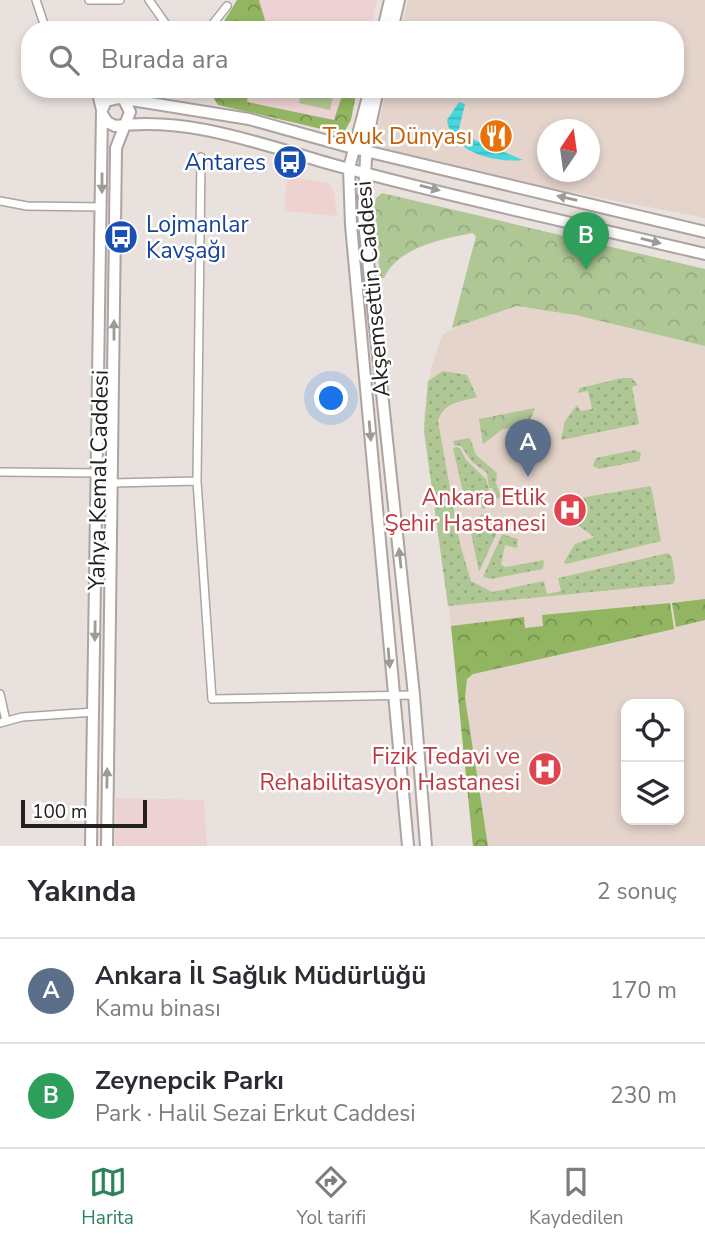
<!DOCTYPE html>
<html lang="tr">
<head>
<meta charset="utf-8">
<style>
  body { margin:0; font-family:"Nunito Sans",sans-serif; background:#f7f7f7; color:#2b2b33 }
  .controls { position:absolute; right:21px; bottom:21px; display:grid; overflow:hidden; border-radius:14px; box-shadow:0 4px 10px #0003 }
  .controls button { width:63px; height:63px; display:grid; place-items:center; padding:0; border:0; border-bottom:2px solid #e1e1e2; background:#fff; color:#2b2b33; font:35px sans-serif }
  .compass { position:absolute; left:537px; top:119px; width:63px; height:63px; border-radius:50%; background:#fff; box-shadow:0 4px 10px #0003; rotate:13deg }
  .scale { position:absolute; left:21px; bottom:18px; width:126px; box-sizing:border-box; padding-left:7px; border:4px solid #23201f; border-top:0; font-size:19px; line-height:24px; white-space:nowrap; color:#23201f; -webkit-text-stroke:5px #fff; paint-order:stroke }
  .you { position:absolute; left:332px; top:399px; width:24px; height:24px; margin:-18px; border:5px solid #fff; border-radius:50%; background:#1a73e8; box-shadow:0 0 0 10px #1a73e833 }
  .badge { display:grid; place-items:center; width:46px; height:46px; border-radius:50%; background:#2b8459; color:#fff; font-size:23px; font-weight:700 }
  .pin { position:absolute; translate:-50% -58px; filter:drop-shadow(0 2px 4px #0008) }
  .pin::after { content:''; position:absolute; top:37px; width:24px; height:21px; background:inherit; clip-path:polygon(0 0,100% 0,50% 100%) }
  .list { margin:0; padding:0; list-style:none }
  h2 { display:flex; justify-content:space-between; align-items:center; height:91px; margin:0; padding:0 28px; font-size:30px }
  h2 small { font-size:23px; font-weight:400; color:#7c7c81 }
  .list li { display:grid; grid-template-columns:46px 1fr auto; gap:21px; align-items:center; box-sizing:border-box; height:105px; padding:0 28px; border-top:2px solid #e1e1e2 }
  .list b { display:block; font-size:26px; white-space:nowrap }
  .list p { margin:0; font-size:23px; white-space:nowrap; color:#7c7c81 }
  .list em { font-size:23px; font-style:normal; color:#7c7c81 }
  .icon { flex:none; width:38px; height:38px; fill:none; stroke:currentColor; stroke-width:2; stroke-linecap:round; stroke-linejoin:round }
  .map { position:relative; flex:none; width:705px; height:846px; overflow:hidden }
  .search { position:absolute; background:#fff; box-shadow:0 4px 10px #0003; left:21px; right:21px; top:21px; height:77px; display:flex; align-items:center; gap:18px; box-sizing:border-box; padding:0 24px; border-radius:28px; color:#7c7c81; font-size:26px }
  .sheet { height:301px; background:#fff }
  nav { display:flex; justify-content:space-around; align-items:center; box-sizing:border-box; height:98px; border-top:2px solid #e1e1e2; background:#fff; font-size:19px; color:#7c7c81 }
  nav a { display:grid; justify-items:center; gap:4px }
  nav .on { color:#2b8459 }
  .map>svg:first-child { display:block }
  .built { fill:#e4d4cb; fill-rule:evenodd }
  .industrial { fill:#edd2cf }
  .education { fill:#ecd2d2 }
  .grass { fill:url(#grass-dots) }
  .forest { fill:url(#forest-crowns) }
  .park { fill:url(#park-crowns) }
  .garden { fill:#afc794 }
  .water { fill:url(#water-rules) }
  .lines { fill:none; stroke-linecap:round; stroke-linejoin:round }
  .street-casing { stroke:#aca4a0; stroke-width:10 }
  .secondary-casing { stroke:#aca4a0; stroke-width:14 }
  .street { stroke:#fff; stroke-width:7 }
  .secondary { stroke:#fff; stroke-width:10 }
  .oneway { fill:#9c9b9a }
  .labels { text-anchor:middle; stroke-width:5; stroke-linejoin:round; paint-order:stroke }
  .food-label { font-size:23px; fill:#c56008; stroke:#fff; text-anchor:end }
  .transit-label { font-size:23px; fill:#164399; stroke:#fff; text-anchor:end }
  .street-label { font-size:23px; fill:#23201f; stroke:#fff }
  .health-label { font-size:23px; fill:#be3a42; stroke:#fff; text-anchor:end }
</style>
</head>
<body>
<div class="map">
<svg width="705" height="846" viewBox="0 0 705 846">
  <defs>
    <pattern id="grass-dots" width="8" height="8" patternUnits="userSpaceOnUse" patternTransform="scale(1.75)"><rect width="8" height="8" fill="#afc794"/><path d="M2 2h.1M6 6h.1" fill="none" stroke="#96ab7f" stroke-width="1.8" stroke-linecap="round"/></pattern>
    <pattern id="forest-crowns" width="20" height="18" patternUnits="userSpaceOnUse" patternTransform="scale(1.75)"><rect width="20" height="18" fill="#91b560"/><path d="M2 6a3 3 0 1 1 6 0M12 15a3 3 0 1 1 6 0" fill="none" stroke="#76934f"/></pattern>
    <pattern id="park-crowns" width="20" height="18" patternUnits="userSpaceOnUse" patternTransform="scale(1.75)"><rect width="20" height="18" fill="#afc794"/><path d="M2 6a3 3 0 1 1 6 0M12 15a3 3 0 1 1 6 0" fill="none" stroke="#96ab7f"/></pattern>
    <pattern id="water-rules" width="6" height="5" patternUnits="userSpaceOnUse" patternTransform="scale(1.75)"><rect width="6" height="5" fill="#47d7dc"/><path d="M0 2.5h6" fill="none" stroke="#3eb8bc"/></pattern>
  </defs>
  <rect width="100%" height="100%" fill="#e9e1dd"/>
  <!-- built -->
  <path class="built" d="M 408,0 L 705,0 L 705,218 L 546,187 L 387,149 L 376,140 L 386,89 L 675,89 L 675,30 L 401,30 ZM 548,130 L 590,130 L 590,172 L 548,172 Z
    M 517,306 L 575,315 L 705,346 L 705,846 L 473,846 L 451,626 L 424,431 L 424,414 L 431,368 L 442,335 L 471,319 ZM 626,704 L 679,704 L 679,820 L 626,820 Z"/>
  <!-- industrial -->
  <path class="industrial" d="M 287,176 L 328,183 L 334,191 L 337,216 L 284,211 Z"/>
  <!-- education -->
  <path class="education" d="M 237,0 L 377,0 L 370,30 L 230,30 L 223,23 Z
    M 208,89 L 357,89 L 351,120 L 343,134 L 218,105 Z
    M 116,798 L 204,800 L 207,846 L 115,846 Z"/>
  <!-- grass -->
  <path class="grass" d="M 443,371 L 467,375 L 477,397 C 459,402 444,402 438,421 L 460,544 L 471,581 L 492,592 L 544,581 L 547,594 L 561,591 L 558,578 L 668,553 L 672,557 L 675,579 L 673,584 L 448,606 L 424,431 L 428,381 Z
    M 622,378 L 632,378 L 638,385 L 632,387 L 639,424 L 561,440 L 565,421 L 577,405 L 581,411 L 592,409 L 588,391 L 577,393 L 580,388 Z
    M 470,438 L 476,455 L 497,473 L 496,483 L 501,497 L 497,499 L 492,488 L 489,488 L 487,473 L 472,462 L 461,446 L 454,445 L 453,441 Z
    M 456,447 L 460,448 L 466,460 L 486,479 L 493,504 L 483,509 L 476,494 L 463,492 L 453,448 Z
    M 635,450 L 641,453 L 639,461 L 599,469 L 593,466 L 596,458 Z
    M 651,486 L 661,541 L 566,564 L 564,562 L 575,544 L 594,537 L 579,526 L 574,499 Z
    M 483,514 L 499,528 L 479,572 L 469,523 Z
    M 502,534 L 518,539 L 517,548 L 505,545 L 501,565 L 506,567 L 544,560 L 543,569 L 491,579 L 483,577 Z"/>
  <!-- forest -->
  <path class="forest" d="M 237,0 L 259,0 L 265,20 L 263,30 L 230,30 L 223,23 Z
    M 208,89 L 249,89 L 247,102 L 334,120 L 344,89 L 357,89 L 351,120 L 343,134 L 218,105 Z
    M 705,599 L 705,620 L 676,627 L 672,603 Z
    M 670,603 L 674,629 L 473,674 L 467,679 L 465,698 L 488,846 L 473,846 L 451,626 L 524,617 L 525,628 L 543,626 L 542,615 Z"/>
  <!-- park -->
  <path class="park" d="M 382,193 L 705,269 L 705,346 L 575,315 L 517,306 L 452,328 L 476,236 L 472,233 C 442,239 398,247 384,278 L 380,278 L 374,206 L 376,198 Z
    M 535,408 L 528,426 L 503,429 L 483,444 L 479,419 Z"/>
  <!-- garden -->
  <path class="garden" d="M 302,89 L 335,89 L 330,110 L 299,103 Z"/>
  <!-- water -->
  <path class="water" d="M 459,102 L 465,104 L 458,133 L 523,160 C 496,163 451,153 447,120 Z"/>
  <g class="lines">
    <!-- street casing -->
    <g class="street-casing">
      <path id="street" d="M 36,0 L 46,30
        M 89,0 L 120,0
        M 149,0 L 170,30
        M 208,30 L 227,6
        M 201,157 L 197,481 L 212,699 L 414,695
        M 0,201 L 27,206 L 102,207
        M 0,472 L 98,473 L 113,483 L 197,481
        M 0,694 L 6,721
        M 0,723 L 22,717 L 94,712"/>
    </g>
    <!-- secondary casing -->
    <g class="secondary-casing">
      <path id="secondary" d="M 383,30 L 390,0
        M 392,30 L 399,0
        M 97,89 L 102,110
        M 370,89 L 349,168 L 351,225 L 408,846
        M 378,89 L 367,140 L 363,213 L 414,695 L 426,846
        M 102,114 L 107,122 L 115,126 C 192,116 265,146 338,166 C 459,199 583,225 705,254
        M 91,846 L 102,110 L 106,101 L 119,98 L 249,119 L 353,148 L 705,232
        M 107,846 L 116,148 L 130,112 L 124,100"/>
    </g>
    <!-- street -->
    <use href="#street" class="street"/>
    <!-- secondary -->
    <use href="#secondary" class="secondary"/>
  </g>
  <!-- one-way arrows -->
  <defs><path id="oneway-solid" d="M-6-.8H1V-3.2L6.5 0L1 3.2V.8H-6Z" transform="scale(1.75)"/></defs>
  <g class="oneway">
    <use href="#oneway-solid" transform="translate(102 183) rotate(90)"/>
    <use href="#oneway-solid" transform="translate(430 188) rotate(14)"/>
    <use href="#oneway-solid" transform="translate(567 198) rotate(-167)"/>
    <use href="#oneway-solid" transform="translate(651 241) rotate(14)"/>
    <use href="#oneway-solid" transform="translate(114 330) rotate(-90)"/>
    <use href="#oneway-solid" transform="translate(370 431) rotate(85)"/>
    <use href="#oneway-solid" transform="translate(400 558) rotate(-96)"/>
    <use href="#oneway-solid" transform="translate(95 631) rotate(91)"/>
    <use href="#oneway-solid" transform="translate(389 658) rotate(85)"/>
    <use href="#oneway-solid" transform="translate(107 778) rotate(-89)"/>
  </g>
  <!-- icons -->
  <defs>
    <g id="restaurant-disc" transform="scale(1.75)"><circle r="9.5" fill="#e8710a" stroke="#fff"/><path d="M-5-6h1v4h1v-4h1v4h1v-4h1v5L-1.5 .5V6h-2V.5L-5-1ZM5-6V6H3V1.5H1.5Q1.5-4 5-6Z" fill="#fff"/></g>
    <g id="bus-disc" transform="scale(1.75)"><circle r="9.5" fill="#1a4fb4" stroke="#fff"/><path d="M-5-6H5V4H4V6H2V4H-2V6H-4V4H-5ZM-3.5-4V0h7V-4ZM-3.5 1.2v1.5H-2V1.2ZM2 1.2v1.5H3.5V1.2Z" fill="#fff"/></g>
    <g id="hospital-disc" transform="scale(1.75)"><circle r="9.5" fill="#e0444e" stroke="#fff"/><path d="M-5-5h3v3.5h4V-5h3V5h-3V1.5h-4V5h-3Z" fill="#fff"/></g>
  </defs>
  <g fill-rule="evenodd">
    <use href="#restaurant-disc" x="496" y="136"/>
    <use href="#bus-disc" x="290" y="162"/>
    <use href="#bus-disc" x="121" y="237"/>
    <use href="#hospital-disc" x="570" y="510"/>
    <use href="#hospital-disc" x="545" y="769"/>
  </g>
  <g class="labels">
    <!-- food labels -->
    <g class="food-label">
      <text x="472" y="144">Tavuk Dünyası</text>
    </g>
    <!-- transit labels -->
    <g class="transit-label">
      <text x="266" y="170">Antares</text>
      <text x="146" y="232" text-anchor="start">Lojmanlar<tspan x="146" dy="26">Kavşağı</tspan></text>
    </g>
    <!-- street labels -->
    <g class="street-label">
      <text transform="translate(372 289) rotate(-95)" y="8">Akşemsettin Caddesi</text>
      <text transform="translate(98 480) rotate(-89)" y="8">Yahya Kemal Caddesi</text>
    </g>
    <!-- health labels -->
    <g class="health-label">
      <text x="546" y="505">Ankara Etlik<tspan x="546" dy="26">Şehir Hastanesi</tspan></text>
      <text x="520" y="764">Fizik Tedavi ve<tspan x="520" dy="26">Rehabilitasyon Hastanesi</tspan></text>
    </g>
  </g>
</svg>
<div class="controls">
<button><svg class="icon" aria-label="locate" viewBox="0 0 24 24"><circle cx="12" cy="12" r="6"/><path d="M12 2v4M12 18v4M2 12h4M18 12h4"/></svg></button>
<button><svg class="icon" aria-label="layers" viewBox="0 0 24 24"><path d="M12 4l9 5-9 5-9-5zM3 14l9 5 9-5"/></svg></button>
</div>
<svg class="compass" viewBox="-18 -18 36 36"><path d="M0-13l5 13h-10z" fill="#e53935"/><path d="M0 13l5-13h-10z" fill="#7c7c81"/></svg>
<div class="scale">100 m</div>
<div class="you"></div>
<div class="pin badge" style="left:528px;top:477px;background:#5c6f8a">A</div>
<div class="pin badge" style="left:586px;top:270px;background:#2e9e5b">B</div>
<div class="search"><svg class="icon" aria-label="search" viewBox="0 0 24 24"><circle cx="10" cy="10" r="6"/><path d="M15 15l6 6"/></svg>Burada ara</div>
</div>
<section class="sheet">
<h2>Yakında<small>2 sonuç</small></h2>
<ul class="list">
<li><span class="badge" style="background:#5c6f8a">A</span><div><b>Ankara İl Sağlık Müdürlüğü</b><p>Kamu binası</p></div><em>170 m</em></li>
<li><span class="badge" style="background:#2e9e5b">B</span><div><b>Zeynepcik Parkı</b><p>Park · Halil Sezai Erkut Caddesi</p></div><em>230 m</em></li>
</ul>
</section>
<nav>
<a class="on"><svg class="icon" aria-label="map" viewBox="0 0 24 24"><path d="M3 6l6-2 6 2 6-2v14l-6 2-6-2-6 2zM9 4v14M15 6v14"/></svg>Harita</a>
<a><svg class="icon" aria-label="directions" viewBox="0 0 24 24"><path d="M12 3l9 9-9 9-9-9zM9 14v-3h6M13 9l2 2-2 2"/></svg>Yol tarifi</a>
<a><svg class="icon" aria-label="saved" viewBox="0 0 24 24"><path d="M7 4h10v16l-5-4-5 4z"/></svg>Kaydedilen</a>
</nav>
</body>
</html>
